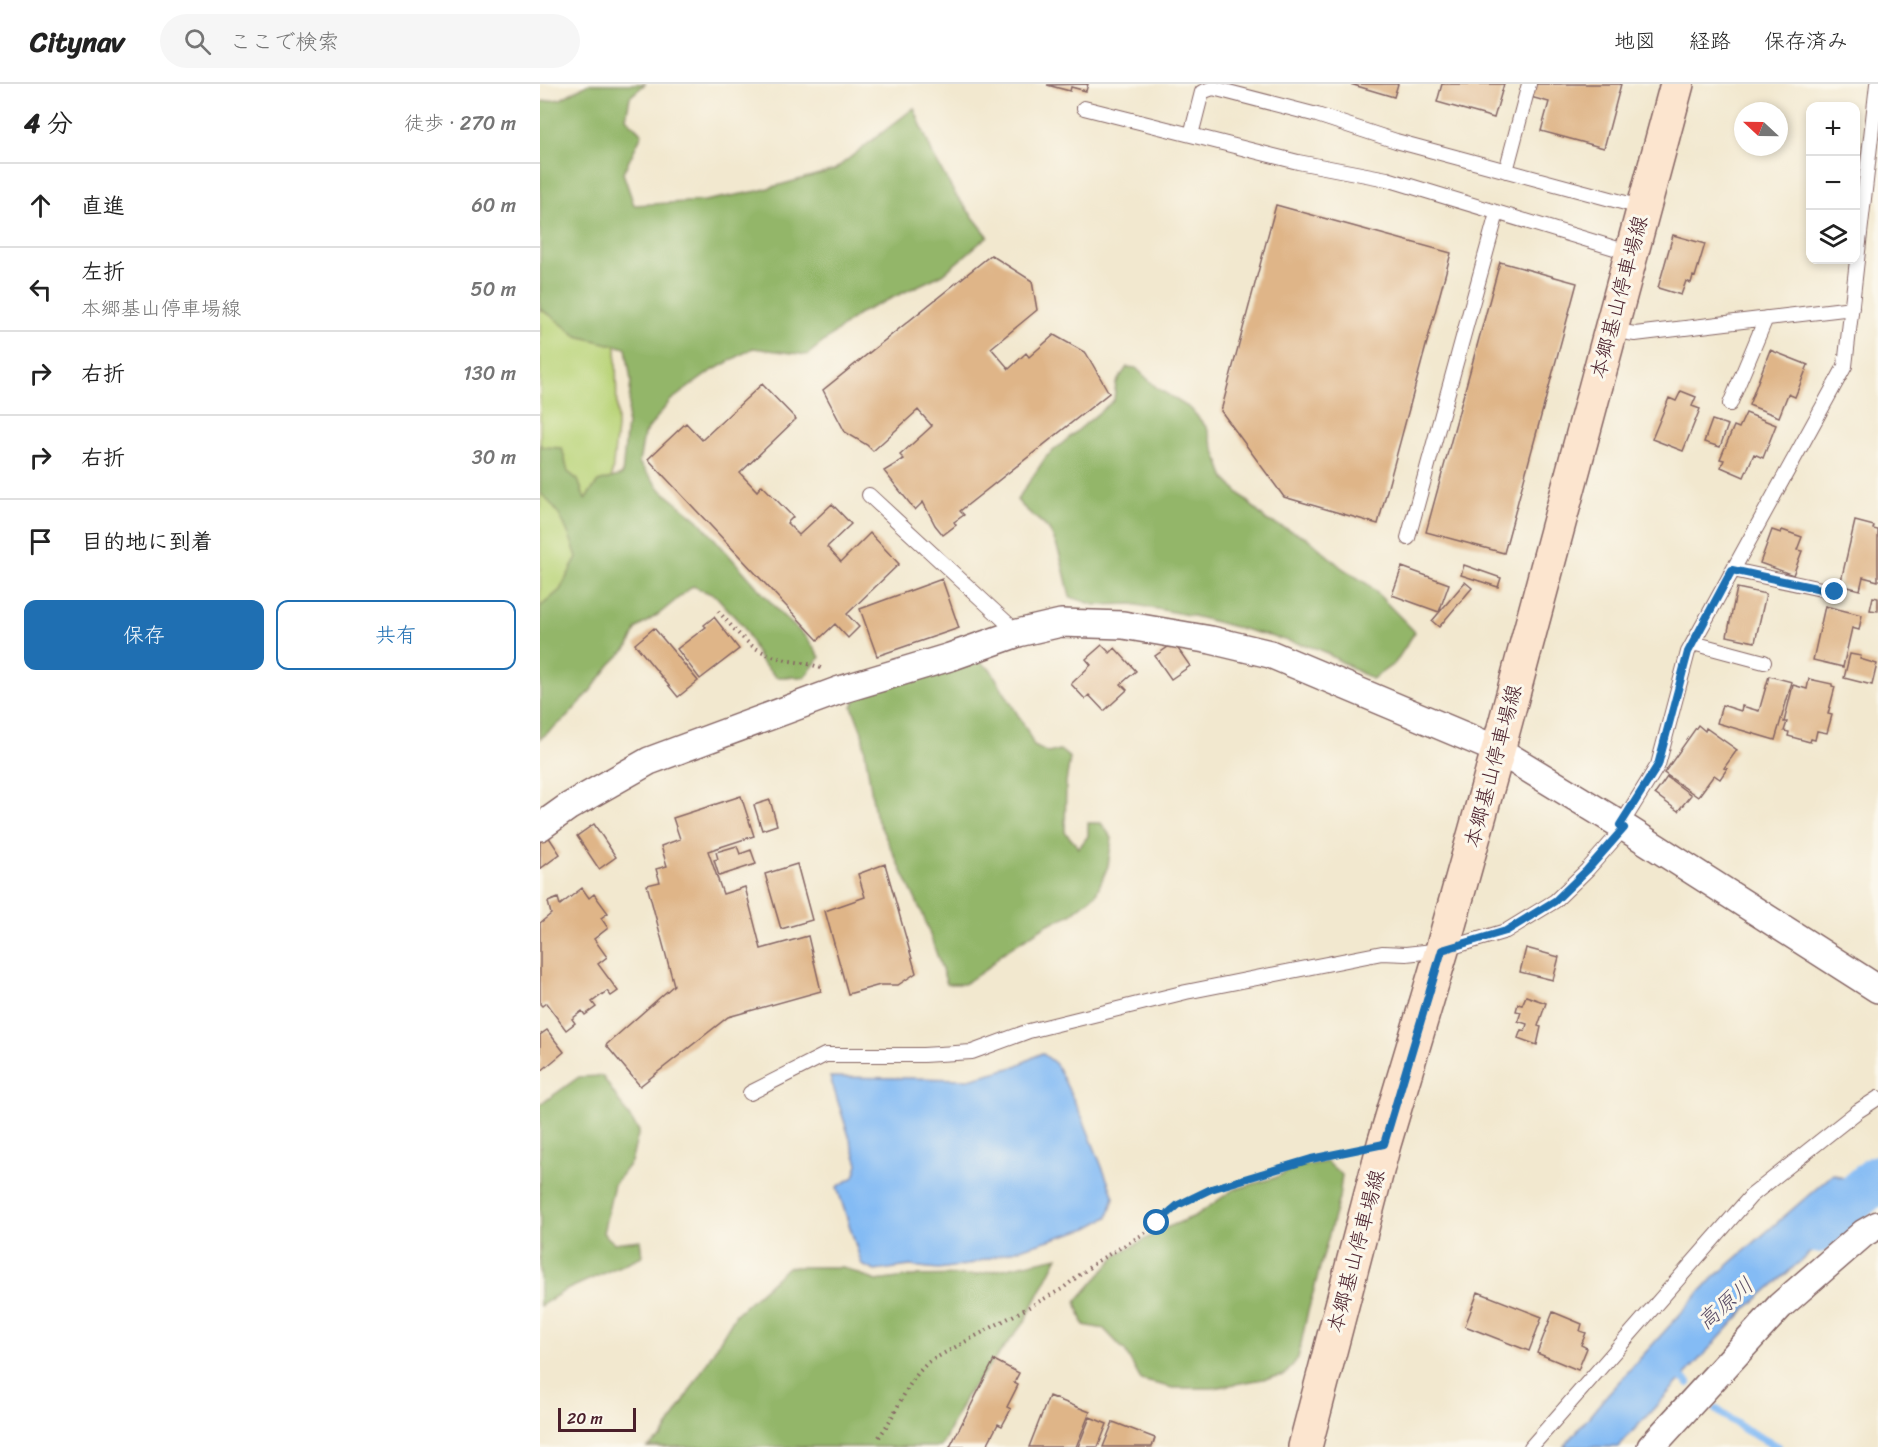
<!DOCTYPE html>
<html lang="ja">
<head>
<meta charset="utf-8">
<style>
  body { margin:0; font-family:Sriracha,"Klee One",sans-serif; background:#f6f6f6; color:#222 }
  .controls { position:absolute; right:18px; top:18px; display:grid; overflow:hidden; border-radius:12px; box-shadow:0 3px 9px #0003 }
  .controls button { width:54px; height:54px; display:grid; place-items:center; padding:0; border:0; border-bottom:2px solid #e0e0e0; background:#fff; color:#222; font:30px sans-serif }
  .compass { position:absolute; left:1194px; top:18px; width:54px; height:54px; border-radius:50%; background:#fff; box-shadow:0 3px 9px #0003; rotate:292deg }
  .scale { position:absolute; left:18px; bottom:15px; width:78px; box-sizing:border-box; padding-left:6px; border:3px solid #4a1f2b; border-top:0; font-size:16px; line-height:21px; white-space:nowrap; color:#4a1f2b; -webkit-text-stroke:4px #fbf7ec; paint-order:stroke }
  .stop { position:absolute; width:18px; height:18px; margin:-14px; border:4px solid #1f6fb2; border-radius:50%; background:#fff }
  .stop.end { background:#1f6fb2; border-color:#fff; box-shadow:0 2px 6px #0008 }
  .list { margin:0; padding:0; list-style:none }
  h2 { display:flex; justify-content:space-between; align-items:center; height:78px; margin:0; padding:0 24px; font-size:26px }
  h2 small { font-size:20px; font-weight:400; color:#767676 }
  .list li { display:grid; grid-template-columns:39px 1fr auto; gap:18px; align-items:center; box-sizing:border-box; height:84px; padding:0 24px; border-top:2px solid #e0e0e0 }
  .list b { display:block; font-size:22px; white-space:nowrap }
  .list p { margin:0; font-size:20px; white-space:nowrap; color:#767676 }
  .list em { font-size:20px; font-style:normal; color:#767676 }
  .actions { display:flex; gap:12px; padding:18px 24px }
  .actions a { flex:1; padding:14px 0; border:2px solid #1f6fb2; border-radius:12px; text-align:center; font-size:21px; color:#1f6fb2 }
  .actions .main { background:#1f6fb2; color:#fff }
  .icon { flex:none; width:33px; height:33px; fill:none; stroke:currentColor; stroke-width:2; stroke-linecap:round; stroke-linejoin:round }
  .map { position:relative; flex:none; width:1338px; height:1363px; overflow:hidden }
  header { display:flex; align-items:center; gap:36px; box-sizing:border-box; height:84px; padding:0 30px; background:#fff; border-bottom:2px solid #e0e0e0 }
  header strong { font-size:28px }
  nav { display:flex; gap:33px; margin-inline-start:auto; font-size:21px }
  .search { width:420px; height:54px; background:#f6f6f6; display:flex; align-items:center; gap:15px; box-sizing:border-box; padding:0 21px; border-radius:33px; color:#767676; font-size:22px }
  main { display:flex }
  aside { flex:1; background:#fff }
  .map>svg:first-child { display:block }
  .green { fill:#bad479; stroke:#827a52; stroke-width:1.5 }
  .forest { fill:#93b669; stroke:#6e6a4a; stroke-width:1.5 }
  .water { fill:#84bbf4; stroke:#676d90; stroke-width:1.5 }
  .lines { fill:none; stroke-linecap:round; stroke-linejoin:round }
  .stream { stroke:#84bbf4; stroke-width:8 }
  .river { stroke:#84bbf4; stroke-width:46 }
  .building { fill:#dfb588 }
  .service-casing { stroke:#856564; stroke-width:16 }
  .minor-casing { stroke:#856564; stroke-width:30 }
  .secondary-casing { stroke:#856564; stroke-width:36 }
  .path { stroke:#856564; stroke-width:4; stroke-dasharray:1.5 4.5; stroke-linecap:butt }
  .service { stroke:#fff; stroke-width:14 }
  .minor { stroke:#fff; stroke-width:27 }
  .secondary { stroke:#fce5cf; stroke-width:33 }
  .route { stroke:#1f6fb2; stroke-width:8 }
  .labels { text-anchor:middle; stroke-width:6; stroke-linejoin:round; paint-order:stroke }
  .street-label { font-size:21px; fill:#4a1f2b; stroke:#fbf7ec }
  .water-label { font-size:22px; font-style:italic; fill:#5b4e67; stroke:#fbf7ec }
</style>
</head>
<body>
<header>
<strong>Citynav</strong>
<div class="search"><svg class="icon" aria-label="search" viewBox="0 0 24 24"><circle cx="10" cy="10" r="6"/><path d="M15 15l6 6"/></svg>ここで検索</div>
<nav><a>地図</a><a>経路</a><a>保存済み</a></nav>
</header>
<main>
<aside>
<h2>4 分<small>徒歩 · 270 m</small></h2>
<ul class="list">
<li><svg class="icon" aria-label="ahead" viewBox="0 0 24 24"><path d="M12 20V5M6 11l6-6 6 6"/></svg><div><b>直進</b></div><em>60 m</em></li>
<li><svg class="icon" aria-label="left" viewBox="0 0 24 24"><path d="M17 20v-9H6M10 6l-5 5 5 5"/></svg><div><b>左折</b><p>本郷基山停車場線</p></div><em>50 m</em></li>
<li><svg class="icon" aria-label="right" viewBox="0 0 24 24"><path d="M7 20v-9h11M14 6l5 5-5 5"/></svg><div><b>右折</b></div><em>130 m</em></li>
<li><svg class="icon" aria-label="right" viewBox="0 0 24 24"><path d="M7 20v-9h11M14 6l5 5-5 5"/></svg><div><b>右折</b></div><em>30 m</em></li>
<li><svg class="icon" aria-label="arrive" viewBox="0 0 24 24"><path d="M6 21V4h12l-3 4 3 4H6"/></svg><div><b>目的地に到着</b></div></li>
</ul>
<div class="actions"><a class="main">保存</a><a>共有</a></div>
</aside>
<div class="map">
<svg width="1338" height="1363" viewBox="0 0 1338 1363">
  <rect width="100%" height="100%" fill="#fbf7ec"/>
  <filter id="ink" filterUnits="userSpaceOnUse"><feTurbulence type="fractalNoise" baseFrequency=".0167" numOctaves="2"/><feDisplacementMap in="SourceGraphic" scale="12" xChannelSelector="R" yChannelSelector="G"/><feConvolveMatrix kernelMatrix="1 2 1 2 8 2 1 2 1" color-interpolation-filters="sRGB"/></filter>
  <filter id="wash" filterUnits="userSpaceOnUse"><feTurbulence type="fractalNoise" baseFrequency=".008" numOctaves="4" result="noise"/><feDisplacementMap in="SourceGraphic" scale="24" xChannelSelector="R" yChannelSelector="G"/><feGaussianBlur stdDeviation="1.35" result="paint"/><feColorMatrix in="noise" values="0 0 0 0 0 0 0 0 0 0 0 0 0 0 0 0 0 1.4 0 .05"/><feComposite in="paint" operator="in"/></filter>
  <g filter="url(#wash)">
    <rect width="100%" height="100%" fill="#f2e8cf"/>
    <!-- green -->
    <path class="green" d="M 0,203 L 76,260 L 77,344 L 63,472 L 0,594 Z"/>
    <!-- forest -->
    <path class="forest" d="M 47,0 L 105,0 L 90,13 L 86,34 L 102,50 L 83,89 L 94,121 L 164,117 L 218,107 L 294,86 L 374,24 L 393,71 L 415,110 L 448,152 L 403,190 L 320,229 L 267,271 L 213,264 L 170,288 L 130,317 L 104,350 L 99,379 L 121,406 L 158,436 L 242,531 L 267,554 L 280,573 L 265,593 L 236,593 L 221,578 L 203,542 L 176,512 L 153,502 L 119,530 L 97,544 L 89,562 L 70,581 L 48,610 L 27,633 L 0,655 L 0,523 L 20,506 L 37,473 C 29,449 20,425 0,409 L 0,360 L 3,363 L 22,364 L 28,388 L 38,396 L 45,415 L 58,398 L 82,391 L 91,297 L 86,264 L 37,252 L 10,231 L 0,225 L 0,18 L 21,15 Z
      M 587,283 L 596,284 L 617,304 L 651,325 L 667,344 L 685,395 L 726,436 L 766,453 L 802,484 L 829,501 L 875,548 L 855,579 L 832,595 L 779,565 L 653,532 L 592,520 L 555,521 L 530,513 C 526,496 519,458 508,445 C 498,434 486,428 477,416 L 506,373 L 574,316 L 576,299 Z
      M 435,574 L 451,586 L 487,646 L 494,662 L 508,669 L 520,666 L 530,674 L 526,698 L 525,748 L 539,764 L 548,752 L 548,739 L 561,739 L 572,754 L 568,782 L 556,810 L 530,831 L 508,840 L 461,870 L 448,884 L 424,900 L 407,900 L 383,831 L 335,731 L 322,648 L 312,622 L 319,611 Z
      M 62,992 C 75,1010 86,1029 99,1047 L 91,1078 L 74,1100 L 63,1149 L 74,1159 L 100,1156 L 102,1172 L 24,1207 L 0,1222 L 0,1021 L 39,993 Z
      M 787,1078 L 802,1091 L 799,1114 L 767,1231 L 758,1274 L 745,1291 L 673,1304 L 633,1304 L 601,1296 L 585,1267 L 564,1245 L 544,1241 L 536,1218 L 578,1170 L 626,1144 L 655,1132 L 693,1106 L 734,1094 L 760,1082 Z
      M 518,1173 L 485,1237 L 425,1313 L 401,1363 L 107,1363 L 122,1353 L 196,1230 L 248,1183 L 303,1183 L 336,1197 L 373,1192 L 435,1191 Z"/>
    <!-- water -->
    <path class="water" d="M 502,969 L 516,980 L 543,1035 L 574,1113 L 568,1133 L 548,1144 L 427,1181 L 398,1185 L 370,1182 L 335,1187 L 322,1181 L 297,1103 L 314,1093 L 318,1080 L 290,993 L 429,995 L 474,983 Z
      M 1293,1090 L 1338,1109 L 1206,1225 L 1078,1363 L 1024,1363 L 1066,1312 L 1171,1196 Z"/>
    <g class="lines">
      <!-- stream -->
      <path class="stream" d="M 1135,1288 L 1148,1299
        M 1177,1326 L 1204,1345 L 1238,1363"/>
      <!-- river -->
      <path class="river" d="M 1277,1146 L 1338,1094"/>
    </g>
    <g id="blocks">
      <!-- building -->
      <path class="building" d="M 548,0 L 546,7 L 531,3 L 530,7 L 507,1 Z
        M 810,0 L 858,0 L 854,13 Z
        M 902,0 L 964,0 L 954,34 L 897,18 Z
        M 986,0 L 1081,0 L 1064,64 L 1001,47 L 1009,18 L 983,11 Z
        M 736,121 L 911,169 L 838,440 L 744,413 L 681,327 Z
        M 1133,151 L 1165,160 L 1155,193 L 1153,192 L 1151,199 L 1146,197 L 1141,211 L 1118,204 Z
        M 451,171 L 492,197 L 497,226 L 451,264 L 469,285 L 486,269 L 489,273 L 514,251 L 546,269 L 569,309 L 420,427 L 424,431 L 414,438 L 416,441 L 403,451 L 395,441 L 383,418 L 375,426 L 344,387 L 364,375 L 360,371 L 392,342 L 378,326 L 333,367 L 327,361 L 305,348 L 283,306 Z
        M 960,178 L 1037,199 L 964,469 L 886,448 Z
        M 1230,266 L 1268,281 L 1255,313 L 1248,310 L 1239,333 L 1209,321 Z
        M 222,300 L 256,335 L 200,389 L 217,407 L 222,401 L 253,433 L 247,439 L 259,451 L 292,420 L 311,440 L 287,463 L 301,478 L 330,449 L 359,480 L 307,530 L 319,543 L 308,554 L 295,540 L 278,556 L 108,375 L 146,339 L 162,356 Z
        M 1141,307 L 1156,313 L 1152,322 L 1160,325 L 1143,367 L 1112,355 L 1129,314 L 1136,317 Z
        M 1206,329 L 1236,341 L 1223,374 L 1214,370 L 1204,393 L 1181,383 L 1184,376 L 1180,375 L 1194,342 L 1199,344 Z
        M 1172,336 L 1188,341 L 1180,363 L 1164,358 Z
        M 1315,437 L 1334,442 L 1333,445 L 1338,446 L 1338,497 L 1323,493 L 1320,506 L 1300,501 Z
        M 1232,446 L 1241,449 L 1242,446 L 1262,453 L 1257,466 L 1262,467 L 1253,491 L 1220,479 Z
        M 924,481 L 961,494 L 958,503 L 921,491 Z
        M 862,483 L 909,500 L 899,528 L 852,511 Z
        M 402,495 L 419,544 L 337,572 L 320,525 Z
        M 925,498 L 932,504 L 899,543 L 892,537 Z
        M 1197,504 L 1226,510 L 1215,558 L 1187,552 Z
        M 1333,513 L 1338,514 L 1338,527 L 1330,526 Z
        M 1285,522 L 1322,531 L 1319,546 L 1312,544 L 1303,583 L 1273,576 Z
        M 174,533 L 199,565 L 160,595 L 137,565 L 166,543 L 164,541 Z
        M 114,544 L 158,597 L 138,613 L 95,560 Z
        M 634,559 L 650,582 L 631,595 L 615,572 Z
        M 562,561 L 570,569 L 575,564 L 596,587 L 581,600 L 587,606 L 564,627 L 549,611 L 545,615 L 531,600 L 551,581 L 546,575 Z
        M 1310,570 L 1321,572 L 1320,575 L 1337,580 L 1332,601 L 1304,594 Z
        M 1229,592 L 1252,598 L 1235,656 L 1177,639 L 1182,621 L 1201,627 L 1202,622 L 1219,627 Z
        M 1269,595 L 1292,600 L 1292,602 L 1295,603 L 1288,630 L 1292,631 L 1287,649 L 1277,647 L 1275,656 L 1271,655 L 1270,658 L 1248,652 L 1249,648 L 1244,647 L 1247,638 L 1244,638 L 1253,601 L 1267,605 Z
        M 1158,641 L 1165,647 L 1166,644 L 1197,666 L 1184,684 L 1187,685 L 1180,695 L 1174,691 L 1158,713 L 1124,689 Z
        M 1127,693 L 1151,711 L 1138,727 L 1115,710 Z
        M 201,712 L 214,752 L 168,767 L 183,810 L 205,803 L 221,865 L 268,852 L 281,907 L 188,933 L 100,1002 L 66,961 L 134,901 L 107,801 L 120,798 L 116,785 L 127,782 L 121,762 L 140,755 L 133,734 Z
        M 230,716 L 237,741 L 222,746 L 214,721 Z
        M 54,740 L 76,773 L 59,785 L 37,752 Z
        M 8,752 L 20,770 L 0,785 L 0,758 Z
        M 197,762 L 200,770 L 211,766 L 216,780 L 179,792 L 174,776 L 178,775 L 176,768 Z
        M 257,780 L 272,836 L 241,845 L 225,790 Z
        M 345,780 L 376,889 L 358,901 L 340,901 L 308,910 L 285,827 L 325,813 L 318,790 Z
        M 42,804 L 49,814 L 54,810 L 68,829 L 61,834 L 68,844 L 54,855 L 67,873 L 58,880 L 78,907 L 71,912 L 67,907 L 52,918 L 56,923 L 45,931 L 42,927 L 32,935 L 35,939 L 26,946 L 6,919 L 2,922 L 0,920 L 0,839 L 11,830 L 8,818 L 18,814 L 20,821 Z
        M 986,864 L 1019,873 L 1013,896 L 980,888 Z
        M 986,912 L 1006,919 L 998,942 L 1001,943 L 997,961 L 978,954 L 981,946 L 985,947 L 987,940 L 978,937 L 981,928 L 976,927 L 978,920 L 982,921 Z
        M 7,946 L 24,968 L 0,988 L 0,951 Z
        M 938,1208 L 1002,1233 L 989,1267 L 925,1242 Z
        M 1013,1228 L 1042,1240 L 1040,1247 L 1046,1249 L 1041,1261 L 1047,1264 L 1038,1286 L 997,1269 Z
        M 454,1276 L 479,1289 L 474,1299 L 478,1301 L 467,1323 L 471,1325 L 462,1342 L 458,1340 L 446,1363 L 410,1363 Z
        M 509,1312 L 550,1328 L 536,1363 L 489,1363 Z
        M 550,1333 L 567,1340 L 558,1363 L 538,1363 Z
        M 573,1338 L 615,1354 L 612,1363 L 563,1363 Z"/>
    </g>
  </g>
  <g filter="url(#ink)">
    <use href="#blocks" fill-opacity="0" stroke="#856564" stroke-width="1.5"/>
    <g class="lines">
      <!-- service casing -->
      <g class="service-casing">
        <path id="service" d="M 544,24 L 758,78 L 847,95 L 1091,169
          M 651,51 L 662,8 L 673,4 L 777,31 L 856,57 L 1104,124
          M 966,87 L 989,0
          M 1070,246 L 1095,250 L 1312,224
          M 1190,320 L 1226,234
          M 329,411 L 478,549
          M 868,454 L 957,129
          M 1193,486 L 1295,508
          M 1153,559 L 1224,578
          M 1081,741 L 1118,681 L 1148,568 L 1305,282 L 1337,0
          M 210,1009 L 285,971 L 383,971 L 432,968 L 489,947 L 646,908 L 842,869 L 866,870 L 902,866 L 966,847 L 1015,817 L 1047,786 L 1084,744
          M 991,1363 L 1211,1112 L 1318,1027 L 1338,1014"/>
      </g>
      <!-- minor casing -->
      <g class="minor-casing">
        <path id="minor" d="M 0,743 L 28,723 L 109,677 L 300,606 L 410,573 L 478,549 L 521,539 L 583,541 L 671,556 L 730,570 L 958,666 L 1081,741 L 1338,905
          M 1111,1363 L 1240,1222 L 1324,1149 L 1338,1141"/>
      </g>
      <!-- secondary casing -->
      <g class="secondary-casing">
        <path id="secondary" d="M 765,1363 L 844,1060 L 902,866 L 958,666 L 1137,0"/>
      </g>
      <!-- path -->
      <path class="path" d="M 178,527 C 202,553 209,567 246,576 C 259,579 271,579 283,585
        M 339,1353 C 358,1328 366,1297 390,1277 L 522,1205 L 556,1178 L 602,1151 L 638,1121 L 671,1105 L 712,1092 L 770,1075 L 811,1067"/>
      <!-- service -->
      <use href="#service" class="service"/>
      <!-- minor -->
      <use href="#minor" class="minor"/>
      <!-- secondary -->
      <use href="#secondary" class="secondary"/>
    </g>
  </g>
  <g class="lines" filter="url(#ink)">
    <!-- route -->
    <path class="route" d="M 617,1139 L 638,1121 L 671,1105 L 771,1075 L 844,1060 L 902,866 L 966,847 L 1015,817 L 1047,786 L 1084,744 L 1080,741 L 1118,681 L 1148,568 L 1192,486 L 1295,508"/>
  </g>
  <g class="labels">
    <!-- street labels -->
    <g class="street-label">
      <text transform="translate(1079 213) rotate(-75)" y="7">本郷基山停車場線</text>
      <text transform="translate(953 682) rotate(-75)" y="7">本郷基山停車場線</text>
      <text transform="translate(816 1167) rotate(-75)" y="7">本郷基山停車場線</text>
    </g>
    <!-- water labels -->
    <g class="water-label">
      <text transform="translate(1185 1219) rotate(-41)" y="8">高原川</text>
    </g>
  </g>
</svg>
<div class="controls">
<button>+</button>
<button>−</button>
<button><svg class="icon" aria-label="layers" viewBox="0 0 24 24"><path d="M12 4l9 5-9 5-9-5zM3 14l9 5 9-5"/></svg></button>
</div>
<svg class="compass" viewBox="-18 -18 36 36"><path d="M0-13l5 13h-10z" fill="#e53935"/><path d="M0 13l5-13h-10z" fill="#767676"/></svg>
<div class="scale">20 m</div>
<div class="stop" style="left:617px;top:1139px"></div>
<div class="stop end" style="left:1295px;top:508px"></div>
</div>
</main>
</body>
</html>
